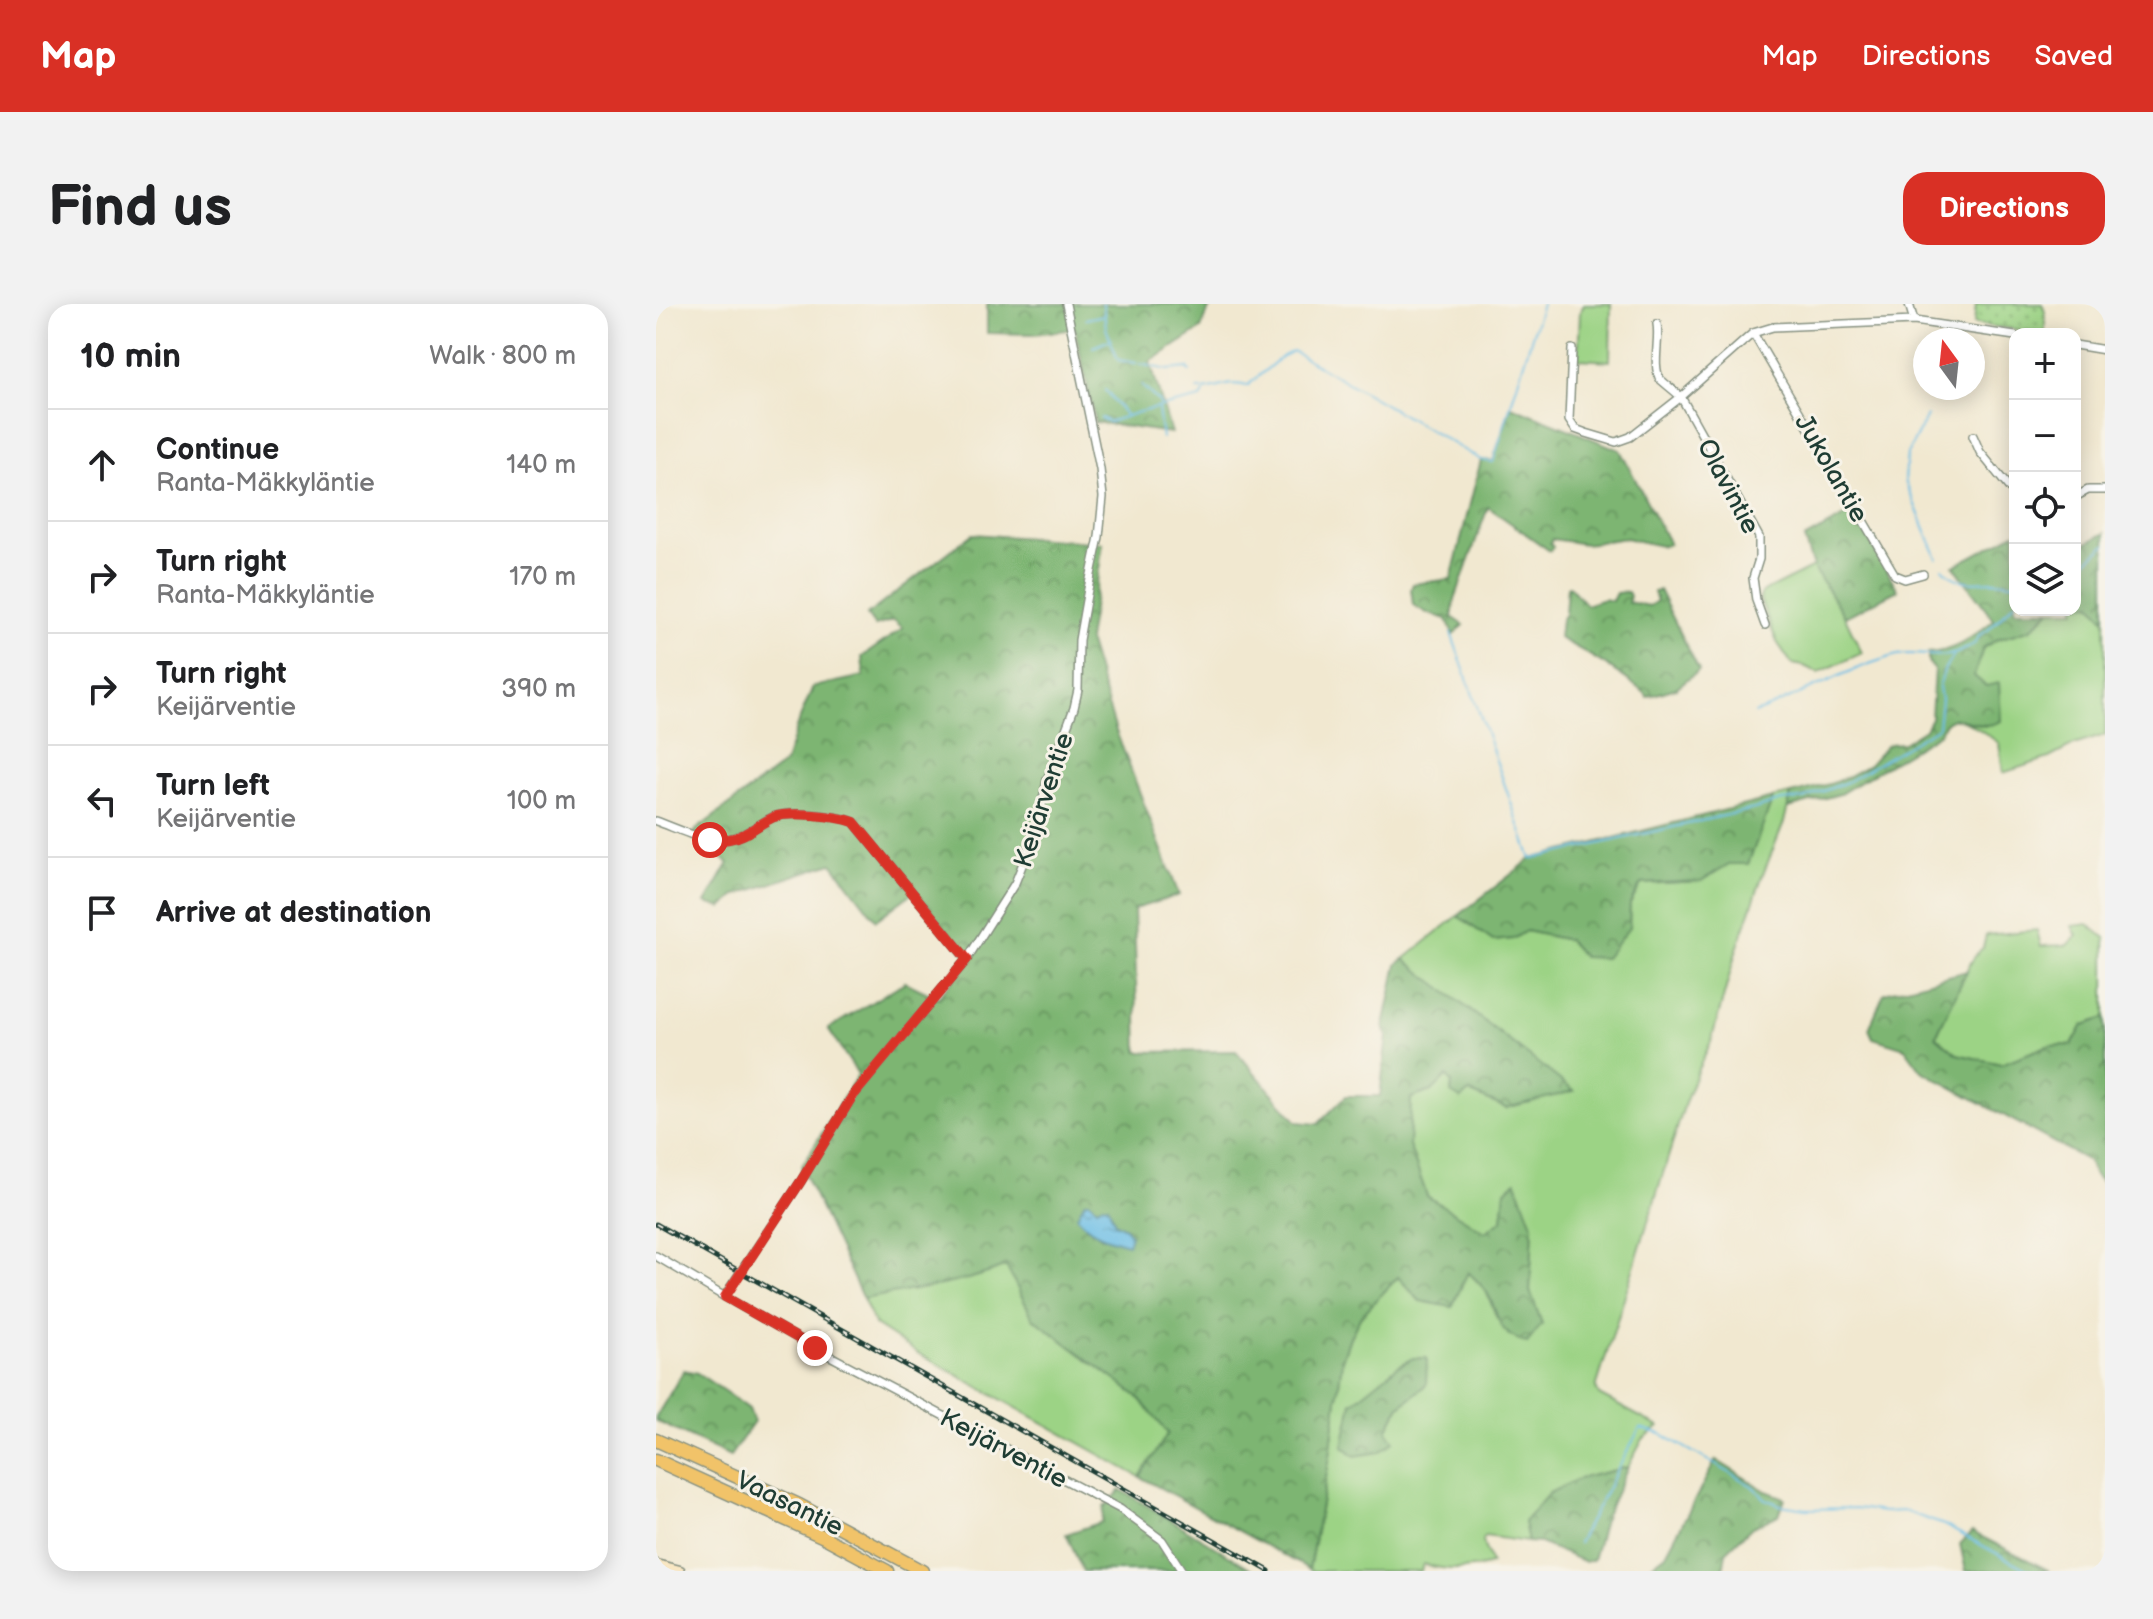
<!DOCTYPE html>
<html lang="en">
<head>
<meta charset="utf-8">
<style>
  body { margin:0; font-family:"Balsamiq Sans",sans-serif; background:#f2f2f2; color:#202124 }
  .controls { position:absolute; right:24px; top:24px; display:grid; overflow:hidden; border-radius:16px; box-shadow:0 4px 20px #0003 }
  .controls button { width:72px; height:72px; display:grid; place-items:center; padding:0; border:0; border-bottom:2px solid #e0e0e0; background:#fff; color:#202124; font:40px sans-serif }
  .compass { position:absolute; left:1257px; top:24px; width:72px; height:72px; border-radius:50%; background:#fff; box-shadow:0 4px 20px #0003; rotate:345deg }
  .stop { position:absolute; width:24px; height:24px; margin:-18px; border:6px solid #d93025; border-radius:50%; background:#fff }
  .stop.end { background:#d93025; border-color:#fff; box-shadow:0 2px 8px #0008 }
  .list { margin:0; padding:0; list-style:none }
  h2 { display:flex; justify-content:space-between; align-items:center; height:104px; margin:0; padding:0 32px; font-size:34px }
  h2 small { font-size:26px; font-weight:400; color:#757577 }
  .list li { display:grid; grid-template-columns:52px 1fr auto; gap:24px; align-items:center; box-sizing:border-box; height:112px; padding:0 32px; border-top:2px solid #e0e0e0 }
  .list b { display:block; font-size:30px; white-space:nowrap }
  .list p { margin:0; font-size:26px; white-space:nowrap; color:#757577 }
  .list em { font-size:26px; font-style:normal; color:#757577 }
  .icon { flex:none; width:44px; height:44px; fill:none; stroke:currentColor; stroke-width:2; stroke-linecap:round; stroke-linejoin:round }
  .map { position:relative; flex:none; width:1449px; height:1267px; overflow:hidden; border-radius:24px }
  header { display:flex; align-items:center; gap:48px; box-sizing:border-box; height:112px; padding:0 40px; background:#d93025; color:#fff }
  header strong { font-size:38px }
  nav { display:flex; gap:44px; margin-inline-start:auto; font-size:28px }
  .intro { display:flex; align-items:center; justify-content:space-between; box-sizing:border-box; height:192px; padding:0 48px }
  h1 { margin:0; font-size:56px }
  .button { padding:20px 36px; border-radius:24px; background:#d93025; color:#fff; font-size:28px; font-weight:700 }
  main { display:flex; gap:48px; padding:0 48px }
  aside { flex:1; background:#fff; border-radius:24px; box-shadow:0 4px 20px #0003 }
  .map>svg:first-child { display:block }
  .green { fill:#9cd385; stroke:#5e885c; stroke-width:2; fill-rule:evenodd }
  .forest { fill:url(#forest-crowns); stroke:#4e7953; stroke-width:2; fill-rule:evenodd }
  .park { fill:url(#park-dots); stroke:#5e885c; stroke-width:2 }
  .water { fill:url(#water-ripples); stroke:#447e8d; stroke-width:2 }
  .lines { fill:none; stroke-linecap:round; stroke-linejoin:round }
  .stream { stroke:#6abee6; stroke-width:2 }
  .street-casing { stroke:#889282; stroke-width:10 }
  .secondary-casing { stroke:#889282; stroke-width:13 }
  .highway-casing { stroke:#889282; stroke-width:15 }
  .street { stroke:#fff; stroke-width:7 }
  .secondary { stroke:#f9e7c3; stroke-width:10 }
  .highway { stroke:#f1c369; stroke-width:12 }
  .rail-casing { stroke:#1f3d34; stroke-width:5 }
  .rail { stroke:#f7f3e8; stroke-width:2; stroke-dasharray:6; stroke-linecap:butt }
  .street-bridge-casing { stroke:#889282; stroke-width:10; stroke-linecap:butt }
  .street-bridge { stroke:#fff; stroke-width:7 }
  .route { stroke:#d93025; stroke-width:10 }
  .labels { text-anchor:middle; stroke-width:6; stroke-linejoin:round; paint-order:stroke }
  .street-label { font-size:26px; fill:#1f3d34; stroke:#f7f3e8 }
</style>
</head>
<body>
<header>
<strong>Map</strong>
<nav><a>Map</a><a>Directions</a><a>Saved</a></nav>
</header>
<div class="intro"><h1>Find us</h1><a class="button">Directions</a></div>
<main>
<aside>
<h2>10 min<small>Walk · 800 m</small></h2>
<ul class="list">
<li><svg class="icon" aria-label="ahead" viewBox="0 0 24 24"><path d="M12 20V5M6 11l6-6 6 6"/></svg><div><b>Continue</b><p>Ranta-Mäkkyläntie</p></div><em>140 m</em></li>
<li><svg class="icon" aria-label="right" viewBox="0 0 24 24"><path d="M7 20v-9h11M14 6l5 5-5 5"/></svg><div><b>Turn right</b><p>Ranta-Mäkkyläntie</p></div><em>170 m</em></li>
<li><svg class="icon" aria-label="right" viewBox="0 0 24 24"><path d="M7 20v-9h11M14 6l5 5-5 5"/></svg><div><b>Turn right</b><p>Keijärventie</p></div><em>390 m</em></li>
<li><svg class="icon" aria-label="left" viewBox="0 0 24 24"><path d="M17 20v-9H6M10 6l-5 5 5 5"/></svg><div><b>Turn left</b><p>Keijärventie</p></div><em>100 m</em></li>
<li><svg class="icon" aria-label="arrive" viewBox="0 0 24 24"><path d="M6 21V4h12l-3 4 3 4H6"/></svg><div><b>Arrive at destination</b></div></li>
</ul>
</aside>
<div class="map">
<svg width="1449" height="1267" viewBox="0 0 1449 1267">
  <defs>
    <pattern id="forest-crowns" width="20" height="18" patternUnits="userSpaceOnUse" patternTransform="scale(2)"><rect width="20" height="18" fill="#7db572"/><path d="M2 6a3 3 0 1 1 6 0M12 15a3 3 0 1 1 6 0" fill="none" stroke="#66945e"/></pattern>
    <pattern id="park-dots" width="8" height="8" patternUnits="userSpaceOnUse" patternTransform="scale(2)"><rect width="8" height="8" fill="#9cd385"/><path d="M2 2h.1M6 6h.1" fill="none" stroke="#7fac6e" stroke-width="1.8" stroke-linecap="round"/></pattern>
    <pattern id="water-ripples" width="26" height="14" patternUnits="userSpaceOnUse" patternTransform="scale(2)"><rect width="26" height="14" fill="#6abee6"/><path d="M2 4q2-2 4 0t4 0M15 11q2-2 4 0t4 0" fill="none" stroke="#579cbb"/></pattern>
  </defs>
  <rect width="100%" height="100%" fill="#f7f3e8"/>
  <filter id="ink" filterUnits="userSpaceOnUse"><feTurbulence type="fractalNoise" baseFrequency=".0125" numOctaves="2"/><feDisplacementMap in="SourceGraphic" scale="16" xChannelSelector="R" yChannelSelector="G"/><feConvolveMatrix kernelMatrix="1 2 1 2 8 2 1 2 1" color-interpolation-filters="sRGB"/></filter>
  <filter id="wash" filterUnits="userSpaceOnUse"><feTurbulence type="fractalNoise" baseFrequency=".006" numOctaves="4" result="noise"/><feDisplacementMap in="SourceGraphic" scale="32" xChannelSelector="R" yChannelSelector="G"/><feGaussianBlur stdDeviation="1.8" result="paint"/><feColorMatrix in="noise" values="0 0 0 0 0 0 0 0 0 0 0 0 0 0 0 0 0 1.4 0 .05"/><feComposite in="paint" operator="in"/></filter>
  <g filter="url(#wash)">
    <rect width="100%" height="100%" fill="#f1e8d0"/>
    <!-- green -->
    <path class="green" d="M 928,0 L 955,0 L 954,57 L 922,55 L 924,8 Z
      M 1157,263 L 1189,313 L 1206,349 L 1162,369 L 1148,362 L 1136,360 L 1121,338 L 1104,296 L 1105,289 Z
      M 1436,300 L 1449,316 L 1449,431 L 1418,441 L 1393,454 L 1347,469 L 1343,439 L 1326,427 L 1308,417 L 1329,422 L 1330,382 L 1318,372 L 1327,344 L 1342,335 L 1375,325 L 1394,306 L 1419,306 L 1419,301 Z
      M 1135,490 L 1128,518 L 1106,573 L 1080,648 L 1055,738 L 1042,765 L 1029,799 L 940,1084 L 943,1091 L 1003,1123 L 987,1135 L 972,1163 L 922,1175 L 868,1218 L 872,1238 L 829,1232 L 826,1236 L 835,1260 C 811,1267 790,1267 767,1260 L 765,1267 L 657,1267 L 653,1265 L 674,1152 L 686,1056 L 694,1033 L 705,1012 L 742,973 L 764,997 L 812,967 L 830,987 L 841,1014 L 886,1020 L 874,987 L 877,923 L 849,887 L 846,916 L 829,929 L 771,892 L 753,841 L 755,794 L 776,787 L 791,772 L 796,779 L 795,789 L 805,794 L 812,788 L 850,804 L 786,686 L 748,655 L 802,612 L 837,637 L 857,635 L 869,627 L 912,636 L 927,653 L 973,624 L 974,600 L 985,580 L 1044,577 L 1073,559 L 1092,560 L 1117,494 ZM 770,1081 L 744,1102 L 731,1126 L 694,1113 L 696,1098 Z
      M 1432,620 L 1449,634 L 1449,714 L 1427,721 L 1416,741 L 1391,742 L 1345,760 L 1301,750 L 1280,733 C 1289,714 1312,653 1327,644 L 1330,631 L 1381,626 L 1385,642 L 1412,641 L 1421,632 L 1416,622 Z
      M 350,961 L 377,1014 L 481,1092 L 513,1129 L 484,1173 L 262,1049 L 219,1021 L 207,995 L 335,968 Z"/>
    <!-- forest -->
    <path class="forest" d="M 331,0 L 555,0 L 545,25 L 494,58 L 515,129 L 439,118 L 419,25 L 378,30 L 331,29 Z
      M 855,102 L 964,146 L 1013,240 L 1005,242 L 969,234 L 930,240 L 896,235 L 894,239 L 897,243 L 894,247 L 832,203 L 799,295 L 796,313 L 808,321 L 797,331 L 791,315 L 771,309 L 757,301 L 755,285 L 757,280 L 795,275 L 825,156 L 837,157 Z
      M 1197,208 L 1242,286 L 1189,313 L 1157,263 L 1148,235 Z
      M 1359,229 L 1359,306 L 1394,306 L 1375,325 L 1342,335 L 1327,344 L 1318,372 L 1330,382 L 1343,379 L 1345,417 C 1340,419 1336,421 1331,421 C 1313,423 1293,401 1284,429 L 1184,490 L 1132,504 L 1135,490 L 1177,479 L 1193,472 L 1213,461 L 1229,443 L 1234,440 L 1247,439 L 1269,425 L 1275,414 L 1278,365 L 1272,358 L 1272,349 C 1301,347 1315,334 1338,316 L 1298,262 Z
      M 1449,229 L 1449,316 L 1436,300 L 1419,301 L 1419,245 Z
      M 316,230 L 447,239 L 432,336 L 460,427 L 523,591 L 478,605 L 482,748 L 580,747 L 641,818 L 662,820 L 690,792 L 724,792 L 731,732 L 728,722 L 741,660 L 748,655 L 918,787 L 850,804 L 813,788 L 805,795 L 795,789 L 796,779 L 791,772 L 776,787 L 755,794 L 753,841 L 771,892 L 829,928 L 846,916 L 849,887 L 860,877 L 877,923 L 874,987 L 886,1020 L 871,1039 C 837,1029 845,1010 830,987 C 825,980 818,974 812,968 L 796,1003 L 764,997 L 742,973 L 705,1012 L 694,1033 L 686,1056 L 674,1152 L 653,1265 L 484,1173 L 512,1129 L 481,1092 L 377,1014 L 350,962 C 306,981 254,986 207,995 L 145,863 L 202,770 L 172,725 L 249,678 L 282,694 L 314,656 L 259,587 L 220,616 L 176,559 L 81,591 L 66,604 L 50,599 L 73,559 L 36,534 L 40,526 L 129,459 L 141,421 L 157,383 L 208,372 L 206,353 L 247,324 L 238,316 L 219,322 L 211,311 ZM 433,897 L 441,904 L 452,902 L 459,919 L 469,924 L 446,933 L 437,926 Z
      M 913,282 L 930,301 L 948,295 L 956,297 L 960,289 L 972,288 L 974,292 L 972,298 L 993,302 L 1001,297 L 998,288 L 1003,286 L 1043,366 L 1020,384 L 991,393 L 989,389 C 961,367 934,350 903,334 L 905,316 L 909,310 L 911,283 Z
      M 1117,494 L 1092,560 L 1073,560 L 1045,577 L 985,580 L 974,600 L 973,624 L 949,654 L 927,653 L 912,636 L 870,627 L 857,635 L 837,637 L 802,612 L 875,555 Z
      M 1311,667 L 1280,732 L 1301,750 L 1345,760 L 1391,742 L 1416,741 L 1427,721 L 1449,714 L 1449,882 L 1437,869 L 1432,857 L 1266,767 L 1249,744 L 1217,734 L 1213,725 L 1228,689 Z
      M 757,1054 L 771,1054 L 770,1081 L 744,1102 L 731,1126 L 738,1137 L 724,1148 L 699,1152 L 687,1142 L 696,1099 L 742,1062 Z
      M 28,1066 L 41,1069 L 71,1089 L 93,1105 L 98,1118 L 74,1152 L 0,1117 L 0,1113 Z
      M 1060,1156 L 1110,1187 L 1129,1194 L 1123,1211 L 1096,1223 L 1070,1248 L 1067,1267 L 981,1267 L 993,1263 L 1010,1250 Z
      M 972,1163 L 948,1216 L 937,1256 L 929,1258 L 884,1239 L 872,1238 L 868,1218 L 893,1189 L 922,1175 Z
      M 465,1186 L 599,1267 L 427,1267 L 410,1230 L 446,1218 L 448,1203 Z
      M 1316,1228 L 1394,1267 L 1310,1267 L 1304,1240 Z"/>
    <!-- park -->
    <path class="park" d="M 1320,0 L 1386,0 L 1389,8 L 1389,29 L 1318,20 Z"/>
    <!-- water -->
    <path class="water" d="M 429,897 L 433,897 L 441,904 L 447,901 L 452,902 L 459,919 L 469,924 L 475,931 L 472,940 C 453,935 432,929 421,912 Z"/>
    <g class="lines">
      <!-- stream -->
      <path class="stream" d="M 447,0 L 450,24 L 462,56 L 480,59
        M 430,15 L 448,11
        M 437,43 L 454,36
        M 484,60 L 512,66 L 532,64 L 534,68
        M 485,81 L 503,98 L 505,103
        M 449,86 L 470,112
        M 542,86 C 561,87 572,76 591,82 L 624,54 L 637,47 L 825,156 L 837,158 L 886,0
        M 502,105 L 506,134
        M 1271,112 L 1251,150 L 1249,177 L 1281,254
        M 445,114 L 453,118 L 483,108 L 545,94 L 548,89
        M 1287,264 C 1299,281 1321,278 1338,277 C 1345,277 1352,279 1359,279
        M 1419,267 L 1449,241
        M 795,329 L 875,555 L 1098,505 L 1125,497 L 1147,495 L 1191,478 L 1282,423 L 1285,395 L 1283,383 L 1289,364 L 1298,350 L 1312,344 L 1319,339 L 1324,331 L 1332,326 L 1359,299
        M 1099,409 C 1140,394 1177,372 1219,358 C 1226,356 1234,352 1242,351 C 1260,347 1279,355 1297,350
        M 922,1239 L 984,1124 L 1005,1130 L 1074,1169 L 1096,1182 L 1110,1195 L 1124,1201 L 1151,1205 L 1201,1204 L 1228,1208 L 1248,1207 L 1288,1221 L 1370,1265 L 1380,1267"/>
    </g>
  </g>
  <g filter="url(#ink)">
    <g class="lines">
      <!-- street casing -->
      <g class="street-casing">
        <path id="street" d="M 1253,0 L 1258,17 L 1359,32
          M 1001,20 C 1004,35 996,62 1004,75 C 1007,78 1020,88 1025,93 L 1103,233 L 1103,255 L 1097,274 L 1100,296 L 1109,321
          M 1097,29 L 1239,271 L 1249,275 L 1267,270
          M 1419,41 L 1449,46
          M 916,45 L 913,116 L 919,125 L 930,129 L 960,138 L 974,133 L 1025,93 L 1097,29 L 1117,23 L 1258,17
          M 1317,132 L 1324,148 L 1359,191
          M 1419,193 L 1432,186 L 1449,186
          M 0,517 C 23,525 48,539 72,535 C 89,533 102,520 117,513 C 134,507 181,511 198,518 L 311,655
          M 100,945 L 145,877 L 196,793 L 311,655 L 359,579 L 381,524 L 391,476 L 418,404 L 422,386 L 423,336 L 432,285 L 443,233 L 447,193 L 444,165 L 410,0
          M 0,952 L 69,993
          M 74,984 L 69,993 L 159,1044 L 464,1205 L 506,1236 L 526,1267"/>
      </g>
      <!-- secondary casing -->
      <g class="secondary-casing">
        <path id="secondary" d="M 0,1261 L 24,1267"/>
      </g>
      <!-- highway casing -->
      <g class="highway-casing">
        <path id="highway" d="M 0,1136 L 143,1201 L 266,1267
          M 0,1156 L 168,1233 L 231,1267"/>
      </g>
      <!-- street -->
      <use href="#street" class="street"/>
      <!-- secondary -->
      <use href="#secondary" class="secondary"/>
      <!-- highway -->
      <use href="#highway" class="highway"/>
      <!-- rail casing -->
      <g class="rail-casing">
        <path id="rail" d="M 0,920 L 613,1267"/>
      </g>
      <!-- rail -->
      <use href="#rail" class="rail"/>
      <!-- street-bridge casing -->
      <g class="street-bridge-casing">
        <path id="street-bridge" d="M 74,984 L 100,945"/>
      </g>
      <!-- street-bridge -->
      <use href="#street-bridge" class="street-bridge"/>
    </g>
  </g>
  <g class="lines" filter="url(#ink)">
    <!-- route -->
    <path class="route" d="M 54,536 C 60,536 67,536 73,535 C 90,533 102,520 118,513 C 134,507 181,512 198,518 L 311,655 L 196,793 L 145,877 L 69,993 L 159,1044"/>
  </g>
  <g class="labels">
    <!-- street labels -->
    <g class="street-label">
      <text transform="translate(1176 164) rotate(60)" y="9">Jukolantie</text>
      <text transform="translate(1073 182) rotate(62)" y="9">Olavintie</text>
      <text transform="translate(387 496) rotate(-72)" y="9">Keijärventie</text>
      <text transform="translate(348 1144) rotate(28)" y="9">Keijärventie</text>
      <text transform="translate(134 1199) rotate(26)" y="9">Vaasantie</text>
    </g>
  </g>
</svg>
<div class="controls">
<button>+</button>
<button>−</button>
<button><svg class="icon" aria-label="locate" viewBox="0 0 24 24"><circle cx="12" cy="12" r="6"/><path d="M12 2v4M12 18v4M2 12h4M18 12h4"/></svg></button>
<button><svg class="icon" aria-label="layers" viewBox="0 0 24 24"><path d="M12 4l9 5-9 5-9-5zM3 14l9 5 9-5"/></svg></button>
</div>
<svg class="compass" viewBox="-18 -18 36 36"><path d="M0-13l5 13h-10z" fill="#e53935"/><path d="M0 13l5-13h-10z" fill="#757577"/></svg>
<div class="stop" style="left:54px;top:536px"></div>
<div class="stop end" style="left:159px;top:1044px"></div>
</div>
</main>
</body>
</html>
